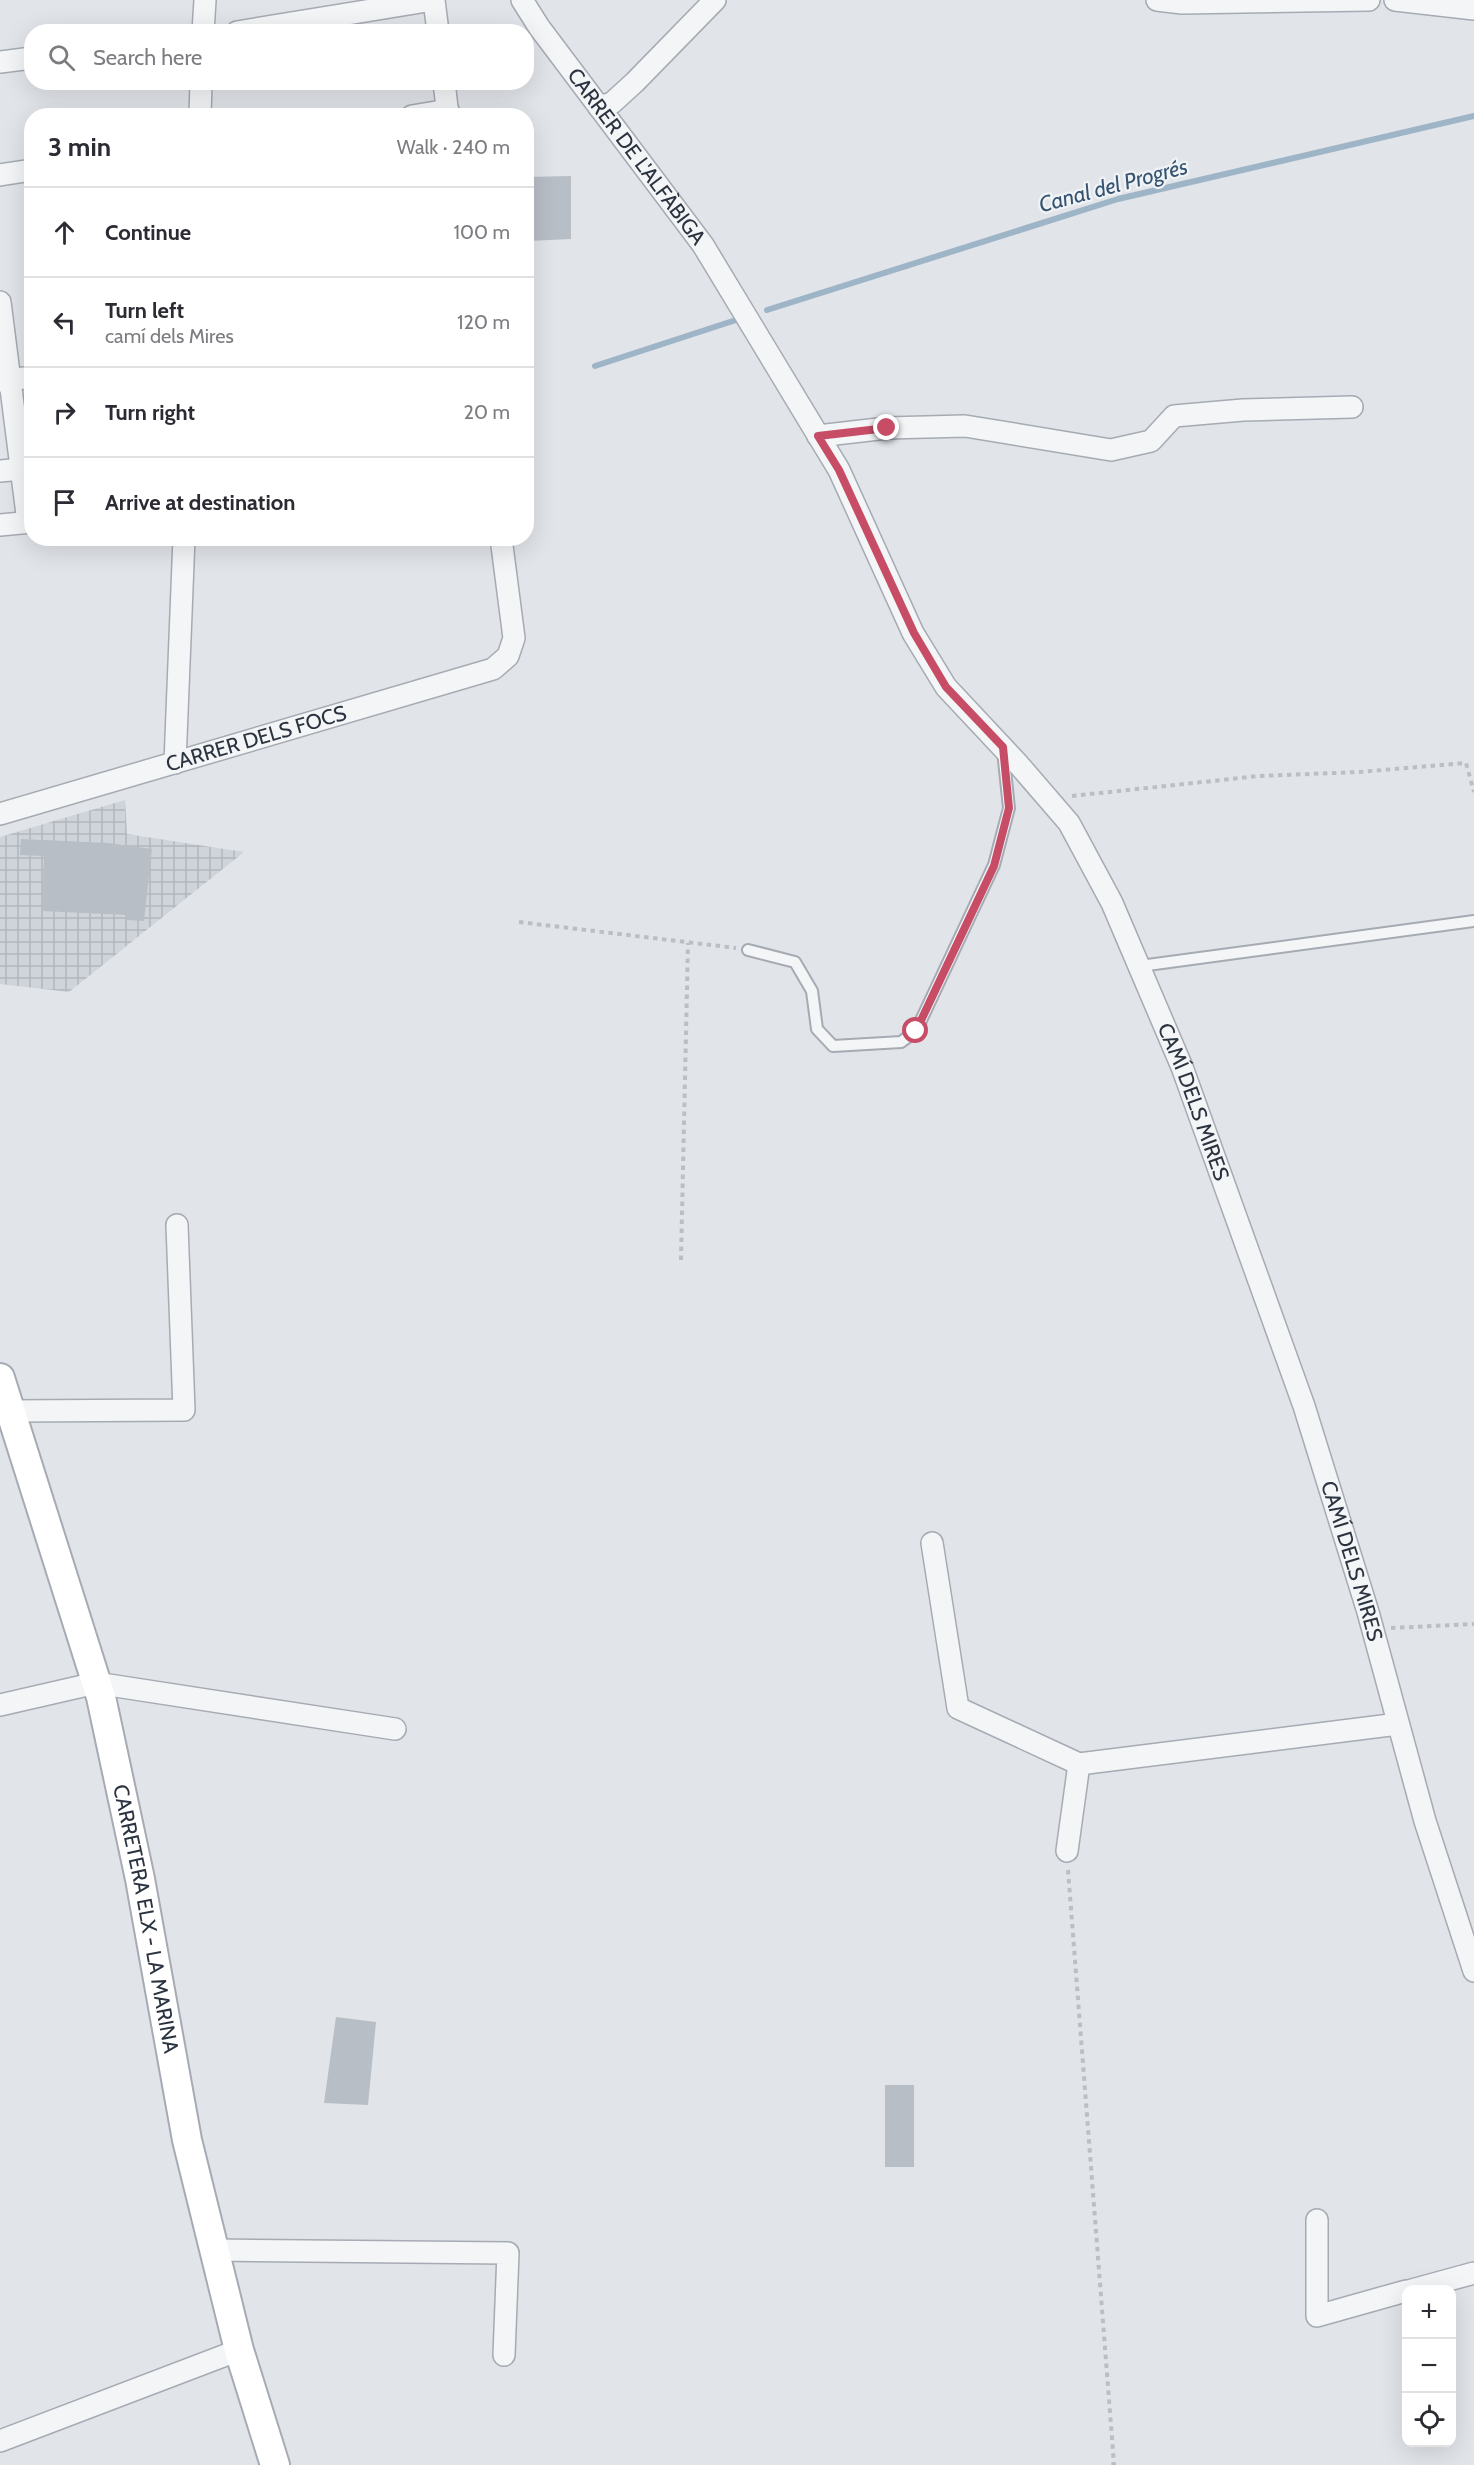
<!DOCTYPE html>
<html lang="en">
<head>
<meta charset="utf-8">
<style>
  body { margin:0; font-family:Cabin,sans-serif; background:#f2f2f3; color:#2b2b33 }
  .controls { position:absolute; right:18px; bottom:18px; display:grid; overflow:hidden; border-radius:12px; box-shadow:0 6px 24px #0002 }
  .controls button { width:54px; height:54px; display:grid; place-items:center; padding:0; border:0; border-bottom:2px solid #e1e1e2; background:#fff; color:#2b2b33; font:30px sans-serif }
  .stop { position:absolute; width:18px; height:18px; margin:-14px; border:4px solid #c74d67; border-radius:50%; background:#fff }
  .stop.end { background:#c74d67; border-color:#fff; box-shadow:0 2px 6px #0008 }
  .list { margin:0; padding:0; list-style:none }
  h2 { display:flex; justify-content:space-between; align-items:center; height:78px; margin:0; padding:0 24px; font-size:26px }
  h2 small { font-size:20px; font-weight:400; color:#7c7c81 }
  .list li { display:grid; grid-template-columns:39px 1fr auto; gap:18px; align-items:center; box-sizing:border-box; height:90px; padding:0 24px; border-top:2px solid #e1e1e2 }
  .list b { display:block; font-size:22px; white-space:nowrap }
  .list p { margin:0; font-size:20px; white-space:nowrap; color:#7c7c81 }
  .list em { font-size:20px; font-style:normal; color:#7c7c81 }
  .icon { flex:none; width:33px; height:33px; fill:none; stroke:currentColor; stroke-width:2; stroke-linecap:round; stroke-linejoin:round }
  .map { position:relative; flex:none; width:1474px; height:2465px; overflow:hidden }
  .search { position:absolute; background:#fff; box-shadow:0 6px 24px #0002; left:24px; top:24px; width:510px; height:66px; display:flex; align-items:center; gap:15px; box-sizing:border-box; padding:0 21px; border-radius:24px; color:#7c7c81; font-size:22px }
  .panel { position:absolute; background:#fff; box-shadow:0 6px 24px #0002; left:24px; top:108px; width:510px; height:438px; border-radius:24px }
  .map>svg:first-child { display:block }
  .industrial { fill:url(#industrial-grid) }
  .lines { fill:none; stroke-linecap:round; stroke-linejoin:round }
  .stream { stroke:#9eb4c7; stroke-width:6 }
  .building { fill:#b8bec5 }
  .service-casing { stroke:#a6abb3; stroke-width:14 }
  .minor-casing { stroke:#a6abb3; stroke-width:24 }
  .secondary-casing { stroke:#a6abb3; stroke-width:32 }
  .path { stroke:#bbbfc3; stroke-width:4; stroke-dasharray:4.5 4.5; stroke-linecap:butt }
  .service { stroke:#f3f5f7; stroke-width:10 }
  .minor { stroke:#f3f5f7; stroke-width:21 }
  .secondary { stroke:#fff; stroke-width:28 }
  .route { stroke:#c74d67; stroke-width:8 }
  .labels { text-anchor:middle; stroke-width:4.5; stroke-linejoin:round; paint-order:stroke }
  .street-label { font-size:21px; fill:#2a333f; stroke:#f0f3f6 }
  .water-label { font-size:22px; font-style:italic; fill:#365471; stroke:#f0f3f6 }
</style>
</head>
<body>
<div class="map">
<svg width="1474" height="2465" viewBox="0 0 1474 2465">
  <defs>
    <pattern id="industrial-grid" width="8" height="8" patternUnits="userSpaceOnUse" patternTransform="scale(1.5)"><rect width="8" height="8" fill="#cfd4db"/><path d="M0 4h8M4 0v8" fill="none" stroke="#b2b6bd"/></pattern>
  </defs>
  <rect width="100%" height="100%" fill="#e1e4e9"/>
  <!-- industrial -->
  <path class="industrial" d="M 125,800 L 127,834 L 244,852 L 69,992 L 0,984 L 0,837 Z"/>
  <g class="lines">
    <!-- stream -->
    <path class="stream" d="M 767,310 L 1118,199 L 1474,116
      M 595,366 L 739,319"/>
  </g>
  <!-- building -->
  <path class="building" d="M 571,176 L 571,239 L 527,241 L 528,177 Z
    M 21,839 L 108,843 L 152,849 L 144,921 L 126,920 L 126,915 L 42,911 L 44,856 L 20,855 Z
    M 336,2017 L 376,2022 L 368,2105 L 324,2103 Z
    M 885,2085 L 914,2085 L 914,2167 L 885,2167 Z"/>
  <g class="lines">
    <!-- service casing -->
    <g class="service-casing">
      <path id="service" d="M 748,950 L 795,962 L 812,991 L 817,1029 L 833,1046 L 901,1042 L 916,1031 L 994,865 L 1009,808 L 1003,751
        M 1140,966 L 1474,921"/>
    </g>
    <!-- minor casing -->
    <g class="minor-casing">
      <g id="minor">
        <path d="M 434,0 L 438,32"/>
        <path id="s1" d="M 522,0 L 539,27 L 703,245 L 839,470 L 913,633 L 946,687 L 1019,765 L 1069,823 L 1112,903 L 1182,1067 L 1304,1406 L 1368,1612 L 1425,1821 L 1474,1971"/>
        <path d="M 1157,0 L 1182,3 L 1369,0"/>
        <path d="M 1395,0 L 1474,9"/>
        <path d="M 203,32 L 205,0"/>
        <path d="M 237,32 L 433,0"/>
        <path d="M 0,62 L 32,58"/>
        <path d="M 444,82 L 448,116"/>
        <path d="M 599,107 L 612,103 L 635,82 L 715,0"/>
        <path d="M 200,116 L 201,82"/>
        <path d="M 412,116 L 448,110"/>
        <path d="M 0,175 L 32,170"/>
        <path d="M 0,302 L 28,522"/>
        <path d="M 0,381 L 32,377"/>
        <path d="M 818,436 L 887,428 L 965,426 L 1111,450 L 1151,441 L 1174,416 L 1243,410 L 1352,407"/>
        <path d="M 0,471 L 22,469"/>
        <path d="M 0,525 L 32,522"/>
        <path d="M 175,763 L 184,538"/>
        <path id="s2" d="M 0,814 L 493,669 L 508,656 L 514,638 L 501,538"/>
        <path d="M 10,1411 L 184,1410 L 177,1225"/>
        <path d="M 932,1543 L 958,1708 L 1079,1764 L 1398,1724"/>
        <path d="M 0,1705 L 96,1683 L 395,1729"/>
        <path d="M 1067,1851 L 1079,1764"/>
        <path d="M 1317,2220 L 1317,2316 L 1406,2291"/>
        <path d="M 214,2250 L 508,2253 L 504,2355"/>
        <path d="M 1412,2290 L 1474,2273"/>
        <path d="M 0,2441 L 239,2350"/>
      </g>
    </g>
    <!-- secondary casing -->
    <g class="secondary-casing">
      <g id="secondary">
        <path id="s3" d="M 0,1378 L 101,1697 L 140,1879 L 187,2140 L 239,2350 L 275,2465"/>
      </g>
    </g>
    <!-- path -->
    <path class="path" d="M 1072,796 L 1259,776 L 1359,772 L 1466,763 L 1474,792
      M 519,922 L 736,948
      M 681,1260 L 688,943
      M 1391,1628 L 1474,1624
      M 1068,1870 L 1114,2464 L 1107,2465"/>
    <!-- service -->
    <use href="#service" class="service"/>
    <!-- minor -->
    <use href="#minor" class="minor"/>
    <!-- secondary -->
    <use href="#secondary" class="secondary"/>
  </g>
  <g class="lines">
    <!-- route -->
    <path class="route" d="M 887,428 L 818,436 L 839,470 L 914,633 L 946,687 L 1003,747 L 1009,808 L 994,866 L 916,1031"/>
  </g>
  <g class="labels">
    <!-- street labels -->
    <g class="street-label">
      <text dy="7" stroke="none"><textPath href="#s1" startOffset="194">CARRER DE L'ALFÀBIGA</textPath></text>
      <text dy="7" stroke="none"><textPath href="#s2" startOffset="267">CARRER DELS FOCS</textPath></text>
      <text dy="7" stroke="none"><textPath href="#s1" startOffset="1299">CAMÍ DELS MIRES</textPath></text>
      <text dy="7" stroke="none"><textPath href="#s1" startOffset="1785">CAMÍ DELS MIRES</textPath></text>
      <text dy="7" stroke="none"><textPath href="#s3" startOffset="561">CARRETERA ELX - LA MARINA</textPath></text>
    </g>
    <!-- water labels -->
    <g class="water-label">
      <text transform="translate(1113 185) rotate(-15)" y="8">Canal del Progrés</text>
    </g>
  </g>
</svg>
<div class="controls">
<button>+</button>
<button>−</button>
<button><svg class="icon" aria-label="locate" viewBox="0 0 24 24"><circle cx="12" cy="12" r="6"/><path d="M12 2v4M12 18v4M2 12h4M18 12h4"/></svg></button>
</div>
<div class="stop" style="left:916px;top:1031px"></div>
<div class="stop end" style="left:887px;top:428px"></div>
<div class="search"><svg class="icon" aria-label="search" viewBox="0 0 24 24"><circle cx="10" cy="10" r="6"/><path d="M15 15l6 6"/></svg>Search here</div>
<section class="panel">
<h2>3 min<small>Walk · 240 m</small></h2>
<ul class="list">
<li><svg class="icon" aria-label="ahead" viewBox="0 0 24 24"><path d="M12 20V5M6 11l6-6 6 6"/></svg><div><b>Continue</b></div><em>100 m</em></li>
<li><svg class="icon" aria-label="left" viewBox="0 0 24 24"><path d="M17 20v-9H6M10 6l-5 5 5 5"/></svg><div><b>Turn left</b><p>camí dels Mires</p></div><em>120 m</em></li>
<li><svg class="icon" aria-label="right" viewBox="0 0 24 24"><path d="M7 20v-9h11M14 6l5 5-5 5"/></svg><div><b>Turn right</b></div><em>20 m</em></li>
<li><svg class="icon" aria-label="arrive" viewBox="0 0 24 24"><path d="M6 21V4h12l-3 4 3 4H6"/></svg><div><b>Arrive at destination</b></div></li>
</ul>
</section>
</div>
</body>
</html>
